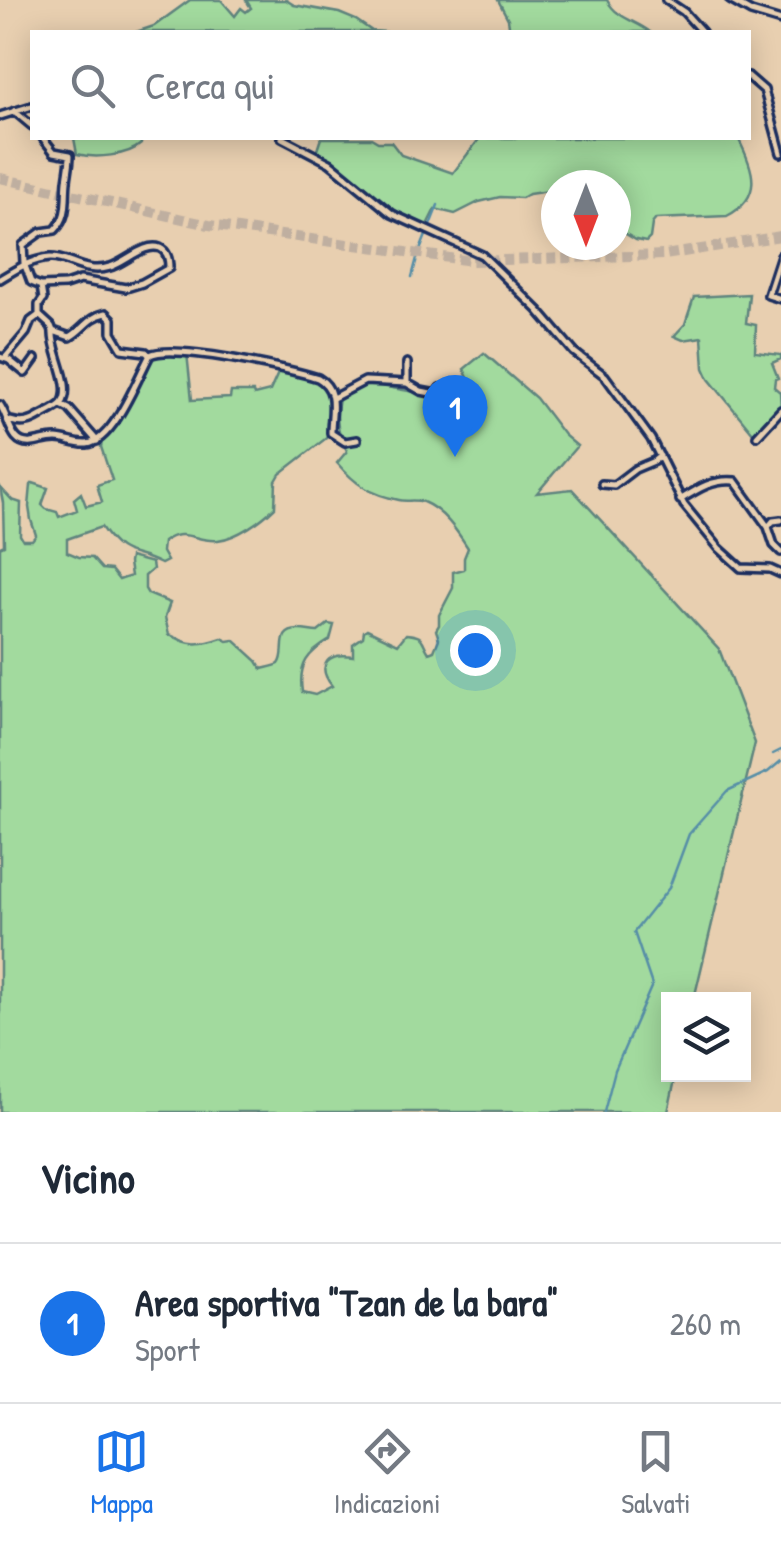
<!DOCTYPE html>
<html lang="it">
<head>
<meta charset="utf-8">
<style>
  body { margin:0; font-family:"Patrick Hand",sans-serif; background:#f2f2f3; color:#1f2937 }
  .controls { position:absolute; right:30px; bottom:30px; display:grid; overflow:hidden; border-radius:0px; box-shadow:0 5px 25px #0003 }
  .controls button { width:90px; height:90px; display:grid; place-items:center; padding:0; border:0; border-bottom:2px solid #e0e1e3; background:#fff; color:#1f2937; font:50px sans-serif }
  .compass { position:absolute; left:541px; top:170px; width:90px; height:90px; border-radius:50%; background:#fff; box-shadow:0 5px 25px #0003; rotate:180deg }
  .you { position:absolute; left:475px; top:650px; width:35px; height:35px; margin:-25px; border:8px solid #fff; border-radius:50%; background:#1a73e8; box-shadow:0 0 0 15px #1a73e833 }
  .badge { display:grid; place-items:center; width:65px; height:65px; border-radius:50%; background:#1a73e8; color:#fff; font-size:32px; font-weight:700 }
  .pin { position:absolute; translate:-50% -82px; filter:drop-shadow(0 2px 5px #0008) }
  .pin::after { content:''; position:absolute; top:52px; width:35px; height:30px; background:inherit; clip-path:polygon(0 0,100% 0,50% 100%) }
  .list { margin:0; padding:0; list-style:none }
  h2 { display:flex; justify-content:space-between; align-items:center; height:130px; margin:0; padding:0 40px; font-size:42px }
  h2 small { font-size:32px; font-weight:400; color:#747a83 }
  .list li { display:grid; grid-template-columns:65px 1fr auto; gap:30px; align-items:center; box-sizing:border-box; height:160px; padding:0 40px; border-top:2px solid #e0e1e3 }
  .list b { display:block; font-size:38px; white-space:nowrap }
  .list p { margin:0; font-size:32px; white-space:nowrap; color:#747a83 }
  .list em { font-size:32px; font-style:normal; color:#747a83 }
  .icon { flex:none; width:55px; height:55px; fill:none; stroke:currentColor; stroke-width:2; stroke-linecap:round; stroke-linejoin:round }
  .map { position:relative; flex:none; width:781px; height:1112px; overflow:hidden }
  .search { position:absolute; background:#fff; box-shadow:0 5px 25px #0003; left:30px; right:30px; top:30px; height:110px; display:flex; align-items:center; gap:25px; box-sizing:border-box; padding:0 35px; border-radius:0px; color:#747a83; font-size:38px }
  .sheet { height:290px; background:#fff }
  nav { display:flex; justify-content:space-around; align-items:center; box-sizing:border-box; height:140px; border-top:2px solid #e0e1e3; background:#fff; font-size:28px; color:#747a83 }
  nav a { display:grid; justify-items:center; gap:5px }
  nav .on { color:#1a73e8 }
  .map>svg:first-child { display:block }
  .green { fill:#a2da9e; stroke:#5e847e; stroke-width:2.5 }
  .lines { fill:none; stroke-linecap:round; stroke-linejoin:round }
  .stream { stroke:#568ea7; stroke-width:2.5 }
  .highway-tunnel { stroke:#bfafa0; stroke-width:10; stroke-dasharray:10 5; stroke-linecap:butt }
  .minor-casing { stroke:#1b2f5e; stroke-width:12 }
  .minor { stroke:#e8cfb0; stroke-width:5 }
</style>
</head>
<body>
<div class="map">
<svg width="781" height="1112" viewBox="0 0 781 1112">
  <rect width="100%" height="100%" fill="#e8cfb0"/>
  <filter id="ink" filterUnits="userSpaceOnUse"><feTurbulence type="fractalNoise" baseFrequency=".01" numOctaves="2"/><feDisplacementMap in="SourceGraphic" scale="20" xChannelSelector="R" yChannelSelector="G"/><feConvolveMatrix kernelMatrix="1 2 1 2 8 2 1 2 1" color-interpolation-filters="sRGB"/></filter>
  <g filter="url(#ink)">
    <!-- green -->
    <path class="green" d="M 190,0 L 221,0 L 235,16 L 241,8 L 246,12 L 251,8 L 246,0 L 286,0 L 294,5 L 339,13 L 356,20 L 372,31 L 387,32 L 136,32 L 154,26 Z
      M 498,0 L 607,0 C 617,19 635,20 650,32 L 510,32 L 508,19 Z
      M 74,138 L 141,138 L 141,144 C 128,156 95,159 77,154 Z
      M 321,138 L 371,138 L 378,142 L 391,142 L 401,155 L 453,173 L 480,138 L 738,138 C 754,169 764,197 727,216 L 656,219 L 652,224 L 650,238 L 646,242 L 636,240 L 616,228 L 616,185 L 556,185 L 556,190 L 529,194 L 522,198 L 500,197 L 479,202 L 455,214 L 435,209 L 426,227 C 382,208 357,175 316,153 Z
      M 749,294 L 746,323 L 756,325 L 755,352 L 781,355 L 781,359 L 772,363 L 778,378 L 775,379 L 774,387 L 780,392 L 781,408 L 759,432 L 753,433 L 709,379 L 704,368 L 702,337 L 683,340 L 674,336 L 685,324 L 694,297 Z
      M 187,353 L 192,400 L 230,398 L 231,392 L 253,392 L 254,395 L 270,391 L 279,371 L 316,380 L 329,391 L 329,436 L 280,474 L 276,481 L 275,507 C 262,520 237,538 218,540 C 197,543 184,526 163,542 L 162,552 L 167,561 L 161,564 C 130,548 124,561 101,527 L 67,539 L 67,552 L 79,557 L 92,558 L 102,569 L 111,570 L 119,580 L 131,576 L 129,563 L 130,557 L 152,563 L 153,569 L 145,576 L 145,589 L 148,594 L 170,603 L 165,617 L 169,635 C 174,636 178,639 183,641 C 195,646 211,642 222,638 L 228,641 L 234,640 L 257,661 L 262,669 C 265,668 276,666 279,664 C 288,653 274,629 300,630 C 306,630 312,632 318,632 L 328,624 L 334,625 L 330,640 C 308,653 298,664 302,692 L 315,695 L 332,686 C 315,664 329,652 353,656 L 353,644 L 363,637 L 364,631 L 367,629 L 398,644 L 406,634 C 426,636 420,639 429,653 L 434,651 L 439,639 L 436,630 L 439,625 L 439,615 L 453,588 L 453,572 L 464,569 L 464,558 L 468,548 C 457,531 443,510 423,502 C 415,499 406,502 399,500 C 370,494 356,485 337,463 L 347,451 C 337,431 335,420 339,398 L 364,383 L 437,396 L 440,401 L 455,410 L 478,400 L 464,369 L 484,353 L 536,398 L 564,435 L 577,446 L 537,493 L 572,489 L 719,649 L 755,743 L 694,999 L 668,999 L 668,1074 L 676,1075 L 668,1112 L 0,1112 L 0,547 L 4,545 L 3,503 L 0,487 L 12,500 L 21,503 L 20,535 L 23,540 L 32,540 L 36,535 L 31,520 L 29,507 L 31,485 L 33,483 L 48,488 L 42,505 L 46,509 L 57,512 L 59,517 L 77,510 L 74,499 L 81,493 L 86,506 L 102,502 L 97,485 L 112,480 L 101,447 L 102,441 L 131,401 L 154,355 Z"/>
    <g class="lines">
      <!-- stream -->
      <path class="stream" d="M 412,277 L 417,258 L 438,205
        M 773,754 L 781,750
        M 604,1112 L 615,1070 L 652,985 L 634,932 L 669,888 L 689,834 L 727,791 L 768,772 L 781,761"/>
      <!-- highway-tunnel -->
      <path class="highway-tunnel" d="M 0,178 L 209,225 L 472,261 L 665,255 L 781,236"/>
      <!-- minor casing -->
      <g class="minor-casing">
        <path id="minor" d="M 666,0 L 684,12 L 702,32
          M 730,0 L 751,12 L 781,21
          M 748,76 L 764,90 L 781,153
          M 14,111 L 32,126
          M 0,116 L 32,106
          M 43,138 L 54,152 L 70,155 C 70,164 68,172 67,181 C 65,200 69,216 55,230 L 41,232 L 23,245 L 24,263 L 31,282 L 41,286 L 43,299 L 39,305 L 39,315 L 51,326 L 53,331 L 70,337 C 84,329 88,317 106,313 L 112,319 L 112,332 L 122,349 L 146,352 L 149,355
          M 282,138 L 330,163 L 392,214 L 482,255 L 538,310 L 574,352 L 605,376 L 651,439 L 684,505 L 719,548 L 741,568 L 770,569 L 781,574
          M 781,255 L 768,295 L 781,299
          M 0,279 C 17,269 29,260 50,258 C 68,257 85,275 110,267 C 125,263 145,242 160,248 C 168,252 169,260 169,268 L 142,283 L 126,288 L 80,280 L 65,285 L 41,286
          M 0,357 L 9,360 L 25,373 L 35,359
          M 5,358 L 26,333 L 31,321 L 39,315
          M 407,363 L 407,383
          M 333,398 L 365,381 L 407,383 L 421,391 L 436,394 L 440,388
          M 0,405 C 10,419 10,446 32,443 C 40,442 47,439 56,439 C 66,439 76,445 87,444 C 114,441 138,377 150,355 C 173,343 290,369 318,378 C 339,390 331,412 331,433 L 345,442 L 357,440
          M 61,405 L 69,409 L 97,441
          M 11,421 C 23,425 31,422 41,416 C 48,412 58,408 62,403 C 74,386 51,351 53,331
          M 757,436 L 781,410
          M 602,484 L 614,485 L 635,469 L 654,461 L 660,456
          M 680,500 C 699,488 713,479 735,481 L 768,527
          M 781,520 L 773,521 L 768,527 L 774,545 L 781,552"/>
      </g>
      <!-- minor -->
      <use href="#minor" class="minor"/>
    </g>
  </g>
</svg>
<div class="controls">
<button><svg class="icon" aria-label="layers" viewBox="0 0 24 24"><path d="M12 4l9 5-9 5-9-5zM3 14l9 5 9-5"/></svg></button>
</div>
<svg class="compass" viewBox="-18 -18 36 36"><path d="M0-13l5 13h-10z" fill="#e53935"/><path d="M0 13l5-13h-10z" fill="#747a83"/></svg>
<div class="you"></div>
<div class="pin badge" style="left:455px;top:457px">1</div>
<div class="search"><svg class="icon" aria-label="search" viewBox="0 0 24 24"><circle cx="10" cy="10" r="6"/><path d="M15 15l6 6"/></svg>Cerca qui</div>
</div>
<section class="sheet">
<h2>Vicino<small></small></h2>
<ul class="list">
<li><span class="badge">1</span><div><b>Area sportiva &quot;Tzan de la bara&quot;</b><p>Sport</p></div><em>260 m</em></li>
</ul>
</section>
<nav>
<a class="on"><svg class="icon" aria-label="map" viewBox="0 0 24 24"><path d="M3 6l6-2 6 2 6-2v14l-6 2-6-2-6 2zM9 4v14M15 6v14"/></svg>Mappa</a>
<a><svg class="icon" aria-label="directions" viewBox="0 0 24 24"><path d="M12 3l9 9-9 9-9-9zM9 14v-3h6M13 9l2 2-2 2"/></svg>Indicazioni</a>
<a><svg class="icon" aria-label="saved" viewBox="0 0 24 24"><path d="M7 4h10v16l-5-4-5 4z"/></svg>Salvati</a>
</nav>
</body>
</html>
